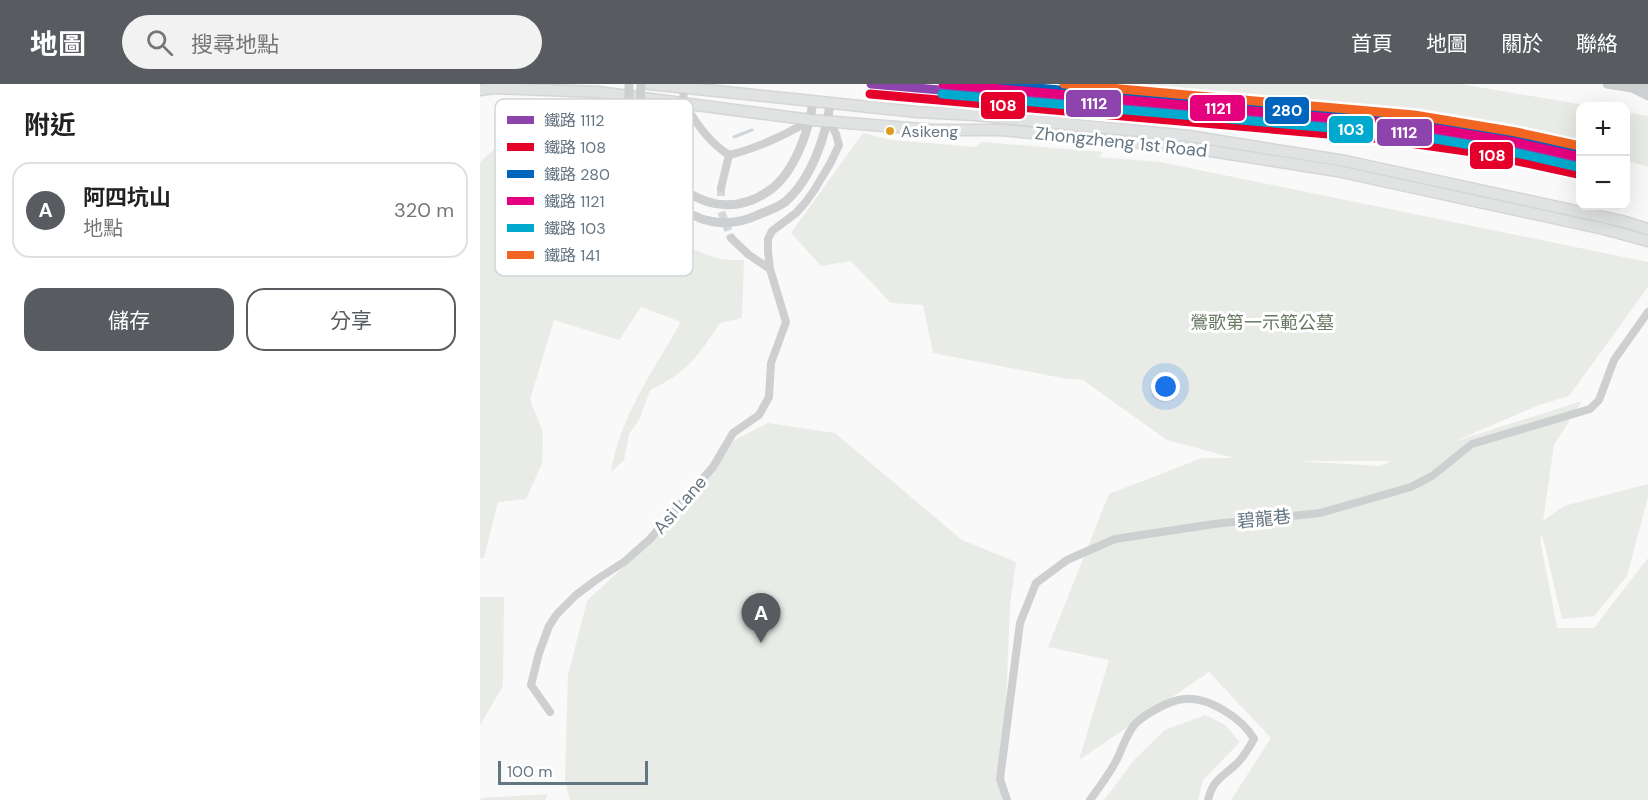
<!DOCTYPE html>
<html lang="zh-TW">
<head>
<meta charset="utf-8">
<style>
  body { margin:0; font-family:"DM Sans","Noto Sans TC",sans-serif; background:#f2f2f2; color:#222 }
  .controls { position:absolute; right:18px; top:18px; display:grid; overflow:hidden; border-radius:12px; box-shadow:0 6px 24px #0002 }
  .controls button { width:54px; height:54px; display:grid; place-items:center; padding:0; border:0; border-bottom:2px solid #e0e0e0; background:#fff; color:#222; font:30px sans-serif }
  .scale { position:absolute; left:18px; bottom:15px; width:150px; box-sizing:border-box; padding-left:6px; border:3px solid #657683; border-top:0; font-size:16px; line-height:21px; white-space:nowrap; color:#657683; -webkit-text-stroke:4px #fff; paint-order:stroke }
  .you { position:absolute; left:686px; top:303px; width:21px; height:21px; margin:-15px; border:4px solid #fff; border-radius:50%; background:#1a73e8; box-shadow:0 0 0 9px #1a73e833 }
  .badge { display:grid; place-items:center; width:39px; height:39px; border-radius:50%; background:#585c60; color:#fff; font-size:20px; font-weight:700 }
  .pin { position:absolute; translate:-50% -50px; filter:drop-shadow(0 2px 3px #0008) }
  .pin::after { content:''; position:absolute; top:32px; width:21px; height:18px; background:inherit; clip-path:polygon(0 0,100% 0,50% 100%) }
  .list { margin:0; padding:0; list-style:none }
  h2 { display:flex; justify-content:space-between; align-items:center; height:78px; margin:0; padding:0 24px; font-size:26px }
  h2 small { font-size:20px; font-weight:400; color:#767676 }
  .list li { display:grid; grid-template-columns:39px 1fr auto; gap:18px; align-items:center; box-sizing:border-box; height:96px; margin:0 12px 12px; padding:0 12px; border:2px solid #e0e0e0; border-radius:18px }
  .list b { display:block; font-size:22px; white-space:nowrap }
  .list p { margin:0; font-size:20px; white-space:nowrap; color:#767676 }
  .list em { font-size:20px; font-style:normal; color:#767676 }
  .actions { display:flex; gap:12px; padding:18px 24px }
  .actions a { flex:1; padding:14px 0; border:2px solid #585c60; border-radius:18px; text-align:center; font-size:21px; color:#585c60 }
  .actions .main { background:#585c60; color:#fff }
  .icon { flex:none; width:33px; height:33px; fill:none; stroke:currentColor; stroke-width:2; stroke-linecap:round; stroke-linejoin:round }
  .map { position:relative; flex:none; width:1168px; height:716px; overflow:hidden }
  header { display:flex; align-items:center; gap:36px; box-sizing:border-box; height:84px; padding:0 30px; background:#585c60; color:#fff }
  header strong { font-size:28px }
  nav { display:flex; gap:33px; margin-inline-start:auto; font-size:21px }
  .search { width:420px; height:54px; background:#f2f2f2; display:flex; align-items:center; gap:15px; box-sizing:border-box; padding:0 21px; border-radius:33px; color:#767676; font-size:22px }
  main { display:flex }
  aside { flex:1; background:#fff }
  .map>svg:first-child { display:block }
  .green { fill:#e8ebe6; fill-rule:evenodd }
  .lines { fill:none; stroke-linecap:round; stroke-linejoin:round }
  .stream { stroke:#ced6d9; stroke-width:3 }
  .building { fill:#d0d2d3; stroke:#e8e8e8; stroke-width:1.5 }
  .minor-tunnel { stroke:#d4d8dc; stroke-width:8; stroke-dasharray:8 4; stroke-linecap:butt }
  .secondary-casing { stroke:#d5d6d7; stroke-width:13 }
  .minor { stroke:#cecfd0; stroke-width:8 }
  .tertiary { stroke:#cecfd0; stroke-width:9 }
  .secondary { stroke:#e1e2e2; stroke-width:10 }
  .tertiary-bridge { stroke:#cecfd0; stroke-width:9 }
  .rail-1-casing { stroke:#fff; stroke-width:14 }
  .rail-2-casing { stroke:#fff; stroke-width:14 }
  .rail-3-casing { stroke:#fff; stroke-width:14 }
  .rail-4-casing { stroke:#fff; stroke-width:14 }
  .rail-5-casing { stroke:#fff; stroke-width:14 }
  .rail-6-casing { stroke:#fff; stroke-width:14 }
  .rail-1 { stroke:#8e44ad; stroke-width:9 }
  .rail-2 { stroke:#e4002b; stroke-width:9 }
  .rail-3 { stroke:#0065bd; stroke-width:9 }
  .rail-4 { stroke:#e5007d; stroke-width:9 }
  .rail-5 { stroke:#00a9ce; stroke-width:9 }
  .rail-6 { stroke:#f26522; stroke-width:9 }
  .bus-dot { fill:#da9c1a; stroke:#fff; stroke-width:2 }
  .labels { text-anchor:middle; stroke-width:6; stroke-linejoin:round; paint-order:stroke }
  .bus-label { font-size:16px; fill:#657683; stroke:#fff; text-anchor:start }
  .street-label { font-size:18px; fill:#657683; stroke:#fff }
  .park-label { font-size:18px; fill:#687a64; stroke:#fff }
  .key { fill:#fff; stroke:#d1d6da; stroke-width:1.5 }
  .key-label { font-size:16px; fill:#657683 }
  .line-badge { stroke:#fff; stroke-width:2 }
  .badge-label { font-size:16px; text-anchor:middle; font-weight:bold; fill:#fff }
</style>
</head>
<body>
<header>
<strong>地圖</strong>
<div class="search"><svg class="icon" aria-label="search" viewBox="0 0 24 24"><circle cx="10" cy="10" r="6"/><path d="M15 15l6 6"/></svg>搜尋地點</div>
<nav><a>首頁</a><a>地圖</a><a>關於</a><a>聯絡</a></nav>
</header>
<main>
<aside>
<h2>附近<small></small></h2>
<ul class="list">
<li><span class="badge">A</span><div><b>阿四坑山</b><p>地點</p></div><em>320 m</em></li>
</ul>
<div class="actions"><a class="main">儲存</a><a>分享</a></div>
</aside>
<div class="map">
<svg width="1168" height="716" viewBox="0 0 1168 716">
  <rect width="100%" height="100%" fill="#f9f9f9"/>
  <!-- green -->
  <path class="green" d="M 552,0 L 980,0 L 1110,22 L 1100,22 L 1100,61 L 1084,56 L 747,8 Z
    M 1146,28 L 1168,32 L 1168,83 L 1146,76 Z
    M 132,47 C 134,62 134,80 139,93 C 151,128 206,167 241,175 C 248,176 257,176 264,176 L 262,234 L 240,239 C 218,272 207,289 170,306 L 159,336 L 149,350 L 144,376 L 131,388 C 140,332 174,286 201,238 L 161,223 L 139,256 L 74,236 L 50,316 L 63,348 L 62,380 L 46,415 L 18,418 L 4,474 L 0,474 L 0,78 L 34,48 Z
    M 383,49 L 412,56 L 495,63 L 502,58 L 623,68 L 619,73 L 680,78 L 1168,178 L 1168,203 L 1089,312 L 1059,321 L 973,358 L 1102,317 L 1074,361 L 1063,437 L 1084,422 L 1168,400 L 1168,413 L 1147,492 L 1114,532 L 1082,535 L 1062,450 L 1060,455 L 1077,544 L 1114,544 L 1168,474 L 1168,716 L 751,716 L 791,654 L 729,588 L 599,676 L 629,576 L 568,563 L 629,410 L 722,374 L 754,374 L 687,356 L 603,296 L 582,294 L 453,269 L 443,221 L 411,219 L 371,177 L 341,182 L 311,149 ZM 816,377 L 909,377 L 910,378 L 899,382 Z
    M 288,339 L 355,349 L 482,456 L 536,478 L 530,521 L 522,716 L 90,716 L 85,696 L 88,591 L 107,517 L 213,418 L 253,357 Z
    M 0,513 L 24,513 L 23,602 L 0,641 Z
    M 725,631 L 744,640 L 760,658 L 723,696 L 718,716 L 624,716 L 655,675 L 685,646 Z
    M 68,710 L 65,716 L 0,716 L 1,714 Z"/>
  <g class="lines">
    <!-- stream -->
    <path class="stream" d="M 254,53 L 272,46"/>
  </g>
  <!-- building -->
  <path class="building" d="M 682,292 L 693,294 L 699,310 L 693,317 L 682,319 L 672,314 L 670,306 L 674,295 Z"/>
  <g class="lines">
    <!-- minor-tunnel -->
    <path class="minor-tunnel" d="M 241,104 L 241,127 L 251,154"/>
    <!-- secondary casing -->
    <g class="secondary-casing">
      <path id="secondary" d="M 169,0 L 437,28 L 494,31 L 709,52 L 865,77 L 1142,137 L 1168,145
        M 0,6 L 13,4 L 118,8 L 331,36 L 454,46 L 521,46 L 705,63 L 857,87 L 1124,145 L 1168,157"/>
    </g>
    <!-- minor -->
    <path class="minor" d="M 204,3 L 203,18 C 216,38 228,58 249,71 C 279,64 305,51 331,36
      M 241,104 L 249,71
      M 251,154 L 269,171 L 290,185
      M 70,628 L 51,601 L 59,569 L 69,542 L 77,530 L 96,511 L 116,496 L 144,478 L 169,456 L 233,383 L 253,349 L 279,331 L 289,313 L 291,279 L 306,238 L 290,185 L 288,168 L 288,155 L 292,147 L 316,129 L 325,119 L 335,105 L 351,78 L 359,61 L 356,50 L 348,36
      M 527,716 L 520,695 L 540,539 L 556,499 L 587,476 L 635,455 L 734,440 L 840,429 L 931,403 L 952,392 L 992,360 L 1110,325 L 1119,316 L 1134,276 L 1168,228
      M 610,716 C 619,703 629,691 636,677 C 642,666 646,650 655,640 C 665,630 690,616 704,615 C 728,612 763,635 774,655 C 768,665 763,675 754,682 C 740,695 733,696 728,716"/>
    <!-- tertiary -->
    <path class="tertiary" d="M 1127,0 L 1152,4 L 1168,2
      M 1152,4 L 1168,12
      M 149,32 C 156,95 212,163 280,130 C 288,127 298,123 305,118 C 331,96 346,52 350,20
      M 162,34 C 171,93 231,148 290,106 C 314,89 329,47 333,18"/>
    <!-- secondary -->
    <use href="#secondary" class="secondary"/>
    <!-- tertiary-bridge -->
    <path class="tertiary-bridge" d="M 161,0 L 160,20 L 162,34
      M 149,32 L 149,0"/>
    <!-- rail-1 casing -->
    <g class="rail-1-casing">
      <path id="rail-1" d="M 391,0 L 895,44 L 1002,59 L 1100,80"/>
    </g>
    <!-- rail-2 casing -->
    <g class="rail-2-casing">
      <path id="rail-2" d="M 390,10 L 894,54 L 1000,69 L 1098,90"/>
    </g>
    <!-- rail-3 casing -->
    <g class="rail-3-casing">
      <path id="rail-3" d="M 512,0 L 896,34 L 1003,49 L 1100,69"/>
    </g>
    <!-- rail-4 casing -->
    <g class="rail-4-casing">
      <path id="rail-4" d="M 463,0 L 933,41 L 1034,58 L 1100,73"/>
    </g>
    <!-- rail-5 casing -->
    <g class="rail-5-casing">
      <path id="rail-5" d="M 462,10 L 932,51 L 1032,68 L 1098,83"/>
    </g>
    <!-- rail-6 casing -->
    <g class="rail-6-casing">
      <path id="rail-6" d="M 584,0 L 934,31 L 1036,48 L 1100,62"/>
    </g>
    <!-- rail-1 -->
    <use href="#rail-1" class="rail-1"/>
    <!-- rail-2 -->
    <use href="#rail-2" class="rail-2"/>
    <!-- rail-3 -->
    <use href="#rail-3" class="rail-3"/>
    <!-- rail-4 -->
    <use href="#rail-4" class="rail-4"/>
    <!-- rail-5 -->
    <use href="#rail-5" class="rail-5"/>
    <!-- rail-6 -->
    <use href="#rail-6" class="rail-6"/>
  </g>
  <!-- markers -->
  <circle class="bus-dot" cx="410" cy="47" r="5"/>
  <g class="labels">
    <!-- bus labels -->
    <g class="bus-label">
      <text x="421" y="53">Asikeng</text>
    </g>
    <!-- street labels -->
    <g class="street-label">
      <text transform="translate(641 58) rotate(6)" y="6">Zhongzheng 1st Road</text>
      <text transform="translate(200 421) rotate(-49)" y="6">Asi Lane</text>
      <text transform="translate(784 435) rotate(-6)" y="6">碧龍巷</text>
    </g>
    <!-- park labels -->
    <g class="park-label">
      <text x="782" y="245">鶯歌第一示範公墓</text>
    </g>
  </g>
  <!-- legend -->
  <rect x="15" y="15" width="198" height="177" rx="9" class="key"/>
  <rect x="27" y="32" width="27" height="8" fill="#8e44ad"/>
  <rect x="27" y="59" width="27" height="8" fill="#e4002b"/>
  <rect x="27" y="86" width="27" height="8" fill="#0065bd"/>
  <rect x="27" y="113" width="27" height="8" fill="#e5007d"/>
  <rect x="27" y="140" width="27" height="8" fill="#00a9ce"/>
  <rect x="27" y="167" width="27" height="8" fill="#f26522"/>
  <g class="key-label">
    <text x="64" y="42">鐵路 1112</text>
    <text x="64" y="69">鐵路 108</text>
    <text x="64" y="96">鐵路 280</text>
    <text x="64" y="123">鐵路 1121</text>
    <text x="64" y="150">鐵路 103</text>
    <text x="64" y="177">鐵路 141</text>
  </g>
  <g class="line-badge">
    <rect x="585" y="5" width="57" height="29" rx="6" fill="#8e44ad"/>
    <rect x="500" y="7" width="46" height="29" rx="6" fill="#e4002b"/>
    <rect x="709" y="10" width="57" height="28" rx="6" fill="#e5007d"/>
    <rect x="784" y="12" width="46" height="29" rx="6" fill="#0065bd"/>
    <rect x="848" y="31" width="46" height="29" rx="6" fill="#00a9ce"/>
    <rect x="896" y="34" width="57" height="29" rx="6" fill="#8e44ad"/>
    <rect x="989" y="57" width="45" height="29" rx="6" fill="#e4002b"/>
  </g>
  <g class="badge-label">
    <text x="614" y="25">1112</text>
    <text x="523" y="27">108</text>
    <text x="738" y="30">1121</text>
    <text x="807" y="32">280</text>
    <text x="871" y="51">103</text>
    <text x="924" y="54">1112</text>
    <text x="1012" y="77">108</text>
  </g>
</svg>
<div class="controls">
<button>+</button>
<button>−</button>
</div>
<div class="scale">100 m</div>
<div class="you"></div>
<div class="pin badge" style="left:281px;top:559px">A</div>
</div>
</main>
</body>
</html>
